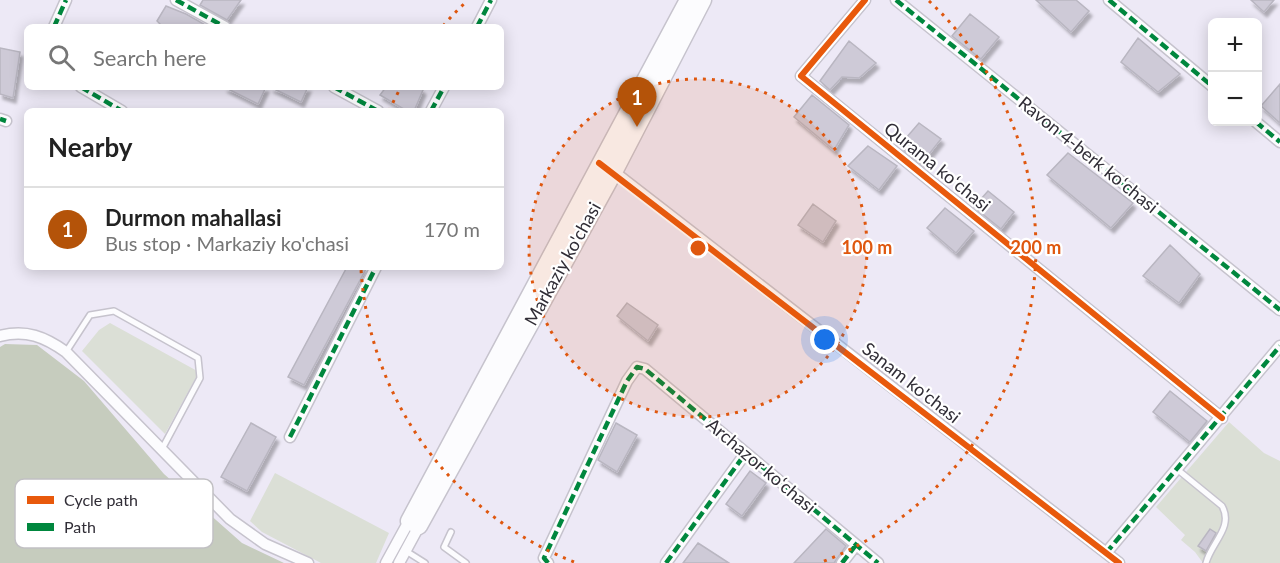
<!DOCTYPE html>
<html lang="en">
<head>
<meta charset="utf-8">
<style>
  body { margin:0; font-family:Lato,sans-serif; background:#f2f2f2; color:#222 }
  .controls { position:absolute; right:18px; top:18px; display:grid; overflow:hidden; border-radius:9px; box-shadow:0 3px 15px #0003 }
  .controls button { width:54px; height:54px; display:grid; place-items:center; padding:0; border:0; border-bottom:2px solid #e0e0e0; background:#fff; color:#222; font:30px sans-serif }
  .you { position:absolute; left:825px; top:340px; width:21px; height:21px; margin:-15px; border:4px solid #fff; border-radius:50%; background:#1a73e8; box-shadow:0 0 0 9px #1a73e833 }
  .badge { display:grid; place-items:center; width:39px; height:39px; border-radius:50%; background:#b45309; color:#fff; font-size:20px; font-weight:700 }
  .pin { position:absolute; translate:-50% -50px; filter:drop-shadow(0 2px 3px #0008) }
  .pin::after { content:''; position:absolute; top:32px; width:21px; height:18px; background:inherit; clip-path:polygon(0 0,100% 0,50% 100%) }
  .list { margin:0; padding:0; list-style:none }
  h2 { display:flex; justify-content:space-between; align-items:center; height:78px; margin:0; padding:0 24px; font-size:26px }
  h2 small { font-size:20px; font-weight:400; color:#767676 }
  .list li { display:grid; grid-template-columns:39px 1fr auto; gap:18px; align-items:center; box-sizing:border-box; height:84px; padding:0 24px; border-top:2px solid #e0e0e0 }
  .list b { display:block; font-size:22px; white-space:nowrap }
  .list p { margin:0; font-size:20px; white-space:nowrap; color:#767676 }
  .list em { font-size:20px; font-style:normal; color:#767676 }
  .icon { flex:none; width:33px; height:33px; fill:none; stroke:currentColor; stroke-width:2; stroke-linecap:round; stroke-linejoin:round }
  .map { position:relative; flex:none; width:1280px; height:563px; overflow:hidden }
  .search { position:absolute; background:#fff; box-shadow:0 3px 15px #0003; left:24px; top:24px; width:480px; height:66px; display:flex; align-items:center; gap:15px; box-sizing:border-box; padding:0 21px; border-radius:9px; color:#767676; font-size:22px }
  .panel { position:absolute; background:#fff; box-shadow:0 3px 15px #0003; left:24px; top:108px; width:480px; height:162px; border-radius:9px }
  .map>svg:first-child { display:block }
  .green { fill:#dbdfd6 }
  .forest { fill:#c6ccbe }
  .building { fill:#cecad7; stroke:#b9b6c1; stroke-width:1.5; filter:url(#shadow) }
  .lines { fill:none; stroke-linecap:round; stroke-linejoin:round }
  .lane-casing { stroke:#c6c3cd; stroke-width:8 }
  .street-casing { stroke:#c6c3cd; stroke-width:13 }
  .secondary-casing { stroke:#c6c3cd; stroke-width:19 }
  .lane { stroke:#fcfcfe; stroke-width:5 }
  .street { stroke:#fcfcfe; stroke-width:10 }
  .secondary { stroke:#fcfcfe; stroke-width:16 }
  .quiet { stroke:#00873e; stroke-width:4.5; stroke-dasharray:9 4.5; stroke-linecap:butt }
  .cycleway-casing { stroke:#fff; stroke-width:10 }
  .cycleway { stroke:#e8590c; stroke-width:6 }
  .ring { fill:none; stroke:#df570e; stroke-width:3; stroke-dasharray:3 6 }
  .labels { text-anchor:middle; stroke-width:4.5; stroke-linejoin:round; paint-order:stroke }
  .street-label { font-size:18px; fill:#302d36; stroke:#fff }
  .key { fill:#fff; stroke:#c1c0c3; stroke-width:1.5 }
  .key-label { font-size:16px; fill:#302d36 }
  .centre { fill:#df570e; stroke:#fff; stroke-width:3 }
  .ring-label { font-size:18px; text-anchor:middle; font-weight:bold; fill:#df570e; stroke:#fff; stroke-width:4.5; stroke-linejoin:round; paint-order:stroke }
</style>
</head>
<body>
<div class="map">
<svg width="1280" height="563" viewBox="0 0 1280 563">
  <defs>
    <filter id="shadow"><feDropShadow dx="3" dy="5" stdDeviation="1.5" flood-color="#0004"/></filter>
  </defs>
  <rect width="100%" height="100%" fill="#ede9f6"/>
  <!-- green -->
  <path class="green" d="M 110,323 L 199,372 L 165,434 L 82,351 L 99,330 Z
    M 1229,422 L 1264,453 L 1280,461 L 1280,563 L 1203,563 L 1195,552 L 1181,540 L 1185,535 L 1156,507 Z
    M 275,473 L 389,533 L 376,563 L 321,563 L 262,532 L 250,521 Z"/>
  <!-- forest -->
  <path class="forest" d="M 5,344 L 37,345 L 84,381 L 164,474 L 242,543 L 284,563 L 0,563 L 0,347 Z"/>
  <!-- building -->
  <path class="building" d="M 203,0 L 241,0 L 227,20 L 200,5 Z
    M 1036,0 L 1076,0 L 1089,11 L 1071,32 Z
    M 1251,0 L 1274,0 L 1264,12 Z
    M 166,6 L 186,14 L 209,27 L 163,27 L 157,21 Z
    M 970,14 L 999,37 L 981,59 L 952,36 Z
    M 1138,38 L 1180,74 L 1158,92 L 1121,62 Z
    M 849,41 L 876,63 L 859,78 L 842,77 L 830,90 L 820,81 Z
    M 0,48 L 20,52 L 13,98 L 0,94 Z
    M 1280,84 L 1280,123 L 1261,106 Z
    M 224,87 L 266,87 L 258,104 Z
    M 270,87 L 308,87 L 301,102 Z
    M 386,87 L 419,87 L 423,90 L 414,111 L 407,111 L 380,95 Z
    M 812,95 L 849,125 L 834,150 L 794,117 Z
    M 919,123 L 941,139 L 922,163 L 900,145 Z
    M 868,146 L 897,166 L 879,190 L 848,166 Z
    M 1068,153 L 1133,203 L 1111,228 L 1047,175 Z
    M 988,191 L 1014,212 L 1001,229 L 974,207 Z
    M 813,204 L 836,221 L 823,242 L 798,225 Z
    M 945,208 L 974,231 L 956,253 L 927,228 Z
    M 1170,245 L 1200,274 L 1179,303 L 1143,276 Z
    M 347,267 L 367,267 L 304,385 L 288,377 Z
    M 627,303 L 658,325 L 648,341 L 617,316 Z
    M 1170,391 L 1207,421 L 1190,442 L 1153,412 Z
    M 251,423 L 276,437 L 247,491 L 221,477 Z
    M 616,423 L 637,435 L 617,472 L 598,460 Z
    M 750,471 L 766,483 L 742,516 L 726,504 Z
    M 826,529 L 846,546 L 834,563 L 794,563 Z
    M 1210,529 L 1216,533 L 1206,551 L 1198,546 Z
    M 698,543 L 729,563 L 683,563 Z"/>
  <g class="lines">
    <!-- lane casing -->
    <g class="lane-casing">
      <path id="lane" d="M 66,352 L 90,315 L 114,311 L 198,358 L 200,378 L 162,449
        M 1178,470 L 1222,506 C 1234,527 1211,543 1206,563
        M 451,532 L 444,547 L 466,563
        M 406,551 L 425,563"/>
    </g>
    <!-- street casing -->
    <g class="street-casing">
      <path id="street" d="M 176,0 L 225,27
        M 865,0 L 801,76 L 1222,418
        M 896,0 L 1280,310
        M 1109,0 L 1212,86
        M 54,27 L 66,0
        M 477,27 L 491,0
        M 81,87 L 122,111
        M 334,87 L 378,111
        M 431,111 L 444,87
        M 0,119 L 6,121
        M 1256,122 L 1280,142
        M 614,172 L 1119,563
        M 0,336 C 26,329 45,337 66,352 L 230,519 L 265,544 L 308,563
        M 290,437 L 376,267
        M 1106,553 L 1280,346
        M 386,563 L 409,521
        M 399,563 L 419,526
        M 548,563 L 544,558 L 627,381 L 637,367 L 645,369 L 878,563
        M 666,563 L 745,454
        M 842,563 L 856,545"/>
    </g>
    <!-- secondary casing -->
    <g class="secondary-casing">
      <path id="secondary" d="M 688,0 L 409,521 L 419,526 L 614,172 L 703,0"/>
    </g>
    <!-- lane -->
    <use href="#lane" class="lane"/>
    <!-- street -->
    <use href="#street" class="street"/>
    <!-- secondary -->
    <use href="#secondary" class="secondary"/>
    <!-- quiet -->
    <path class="quiet" d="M 176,0 L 225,27
      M 896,0 L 1280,310
      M 1109,0 L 1212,86
      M 54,27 L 66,0
      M 477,27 L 491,0
      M 81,87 L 122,111
      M 334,87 L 378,111
      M 431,111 L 444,87
      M 0,119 L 6,121
      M 1256,122 L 1280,142
      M 290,437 L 376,267
      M 1106,553 L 1280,346
      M 548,563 L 544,558 L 627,381 L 637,367 L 645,369 L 878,563
      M 666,563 L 745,454
      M 842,563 L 856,545"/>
    <!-- cycleway casing -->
    <g class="cycleway-casing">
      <path id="cycleway" d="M 865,0 L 801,76 L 1222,418
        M 599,163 L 1119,563"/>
    </g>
    <!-- cycleway -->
    <use href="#cycleway" class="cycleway"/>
  </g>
  <!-- distance rings -->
  <circle cx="698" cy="248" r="169" fill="#df570e" fill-opacity=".12"/>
  <g class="ring">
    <circle cx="698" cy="248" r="169"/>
    <path d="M574 562A338 338 0 0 1 361 269M389 111A338 338 0 0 1 400 89M443 26A338 338 0 0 1 467 1M929 1A338 338 0 0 1 822 562"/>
  </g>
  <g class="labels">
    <!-- street labels -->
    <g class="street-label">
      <text transform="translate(1088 155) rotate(39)" y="6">Ravon 4-berk koʻchasi</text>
      <text transform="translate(937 167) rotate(39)" y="6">Qurama koʻchasi</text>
      <text transform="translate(563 264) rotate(-61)" y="6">Markaziy ko'chasi</text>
      <text transform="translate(911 383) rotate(38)" y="6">Sanam ko'chasi</text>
      <text transform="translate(761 466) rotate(40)" y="6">Archazor ko‘chasi</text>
    </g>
  </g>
  <!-- legend -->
  <rect x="15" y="479" width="198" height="69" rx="9" class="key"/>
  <rect x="27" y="496" width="27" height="8" fill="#e8590c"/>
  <rect x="27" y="523" width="27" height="8" fill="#00873e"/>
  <g class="key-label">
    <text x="64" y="506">Cycle path</text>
    <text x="64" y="533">Path</text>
  </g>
  <circle cx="698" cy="248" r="9" class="centre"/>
  <g class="ring-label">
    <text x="867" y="254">100 m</text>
    <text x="1036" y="254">200 m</text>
  </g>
</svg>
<div class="controls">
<button>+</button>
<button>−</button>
</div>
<div class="you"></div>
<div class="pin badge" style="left:637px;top:127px">1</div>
<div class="search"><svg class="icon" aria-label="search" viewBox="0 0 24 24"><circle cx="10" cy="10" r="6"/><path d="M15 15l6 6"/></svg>Search here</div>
<section class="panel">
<h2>Nearby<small></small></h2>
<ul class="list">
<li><span class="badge">1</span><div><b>Durmon mahallasi</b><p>Bus stop · Markaziy ko'chasi</p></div><em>170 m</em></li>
</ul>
</section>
</div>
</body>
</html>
